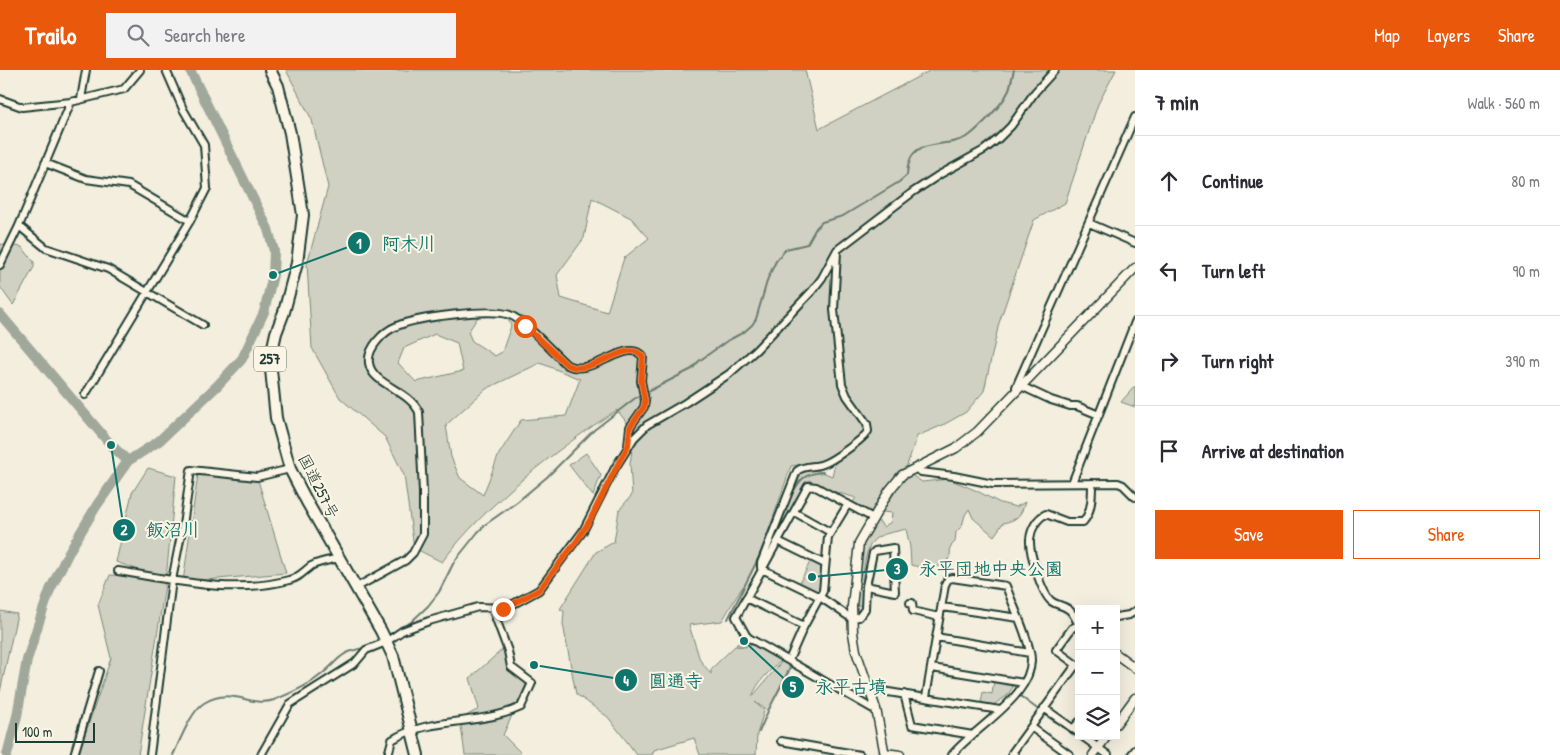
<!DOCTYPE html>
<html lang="en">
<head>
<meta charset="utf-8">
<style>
  body { margin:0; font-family:"Patrick Hand","Klee One",sans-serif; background:#f2f2f3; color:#2b2b33 }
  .controls { position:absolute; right:15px; bottom:15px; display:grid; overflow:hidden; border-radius:0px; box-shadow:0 5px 20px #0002 }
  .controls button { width:45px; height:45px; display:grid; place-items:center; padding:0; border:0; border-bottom:1px solid #e1e1e2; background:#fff; color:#2b2b33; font:25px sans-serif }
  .scale { position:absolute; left:15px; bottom:12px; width:80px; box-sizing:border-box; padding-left:5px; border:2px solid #1f3d34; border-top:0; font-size:14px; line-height:18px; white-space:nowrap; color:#1f3d34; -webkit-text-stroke:4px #fcf5e5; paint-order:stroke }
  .stop { position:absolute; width:15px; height:15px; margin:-11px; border:4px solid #ea580c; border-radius:50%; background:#fff }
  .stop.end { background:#ea580c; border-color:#fff; box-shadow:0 1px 5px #0008 }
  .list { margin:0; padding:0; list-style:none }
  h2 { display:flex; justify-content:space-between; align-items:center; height:65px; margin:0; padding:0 20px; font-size:21px }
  h2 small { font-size:16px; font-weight:400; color:#7c7c81 }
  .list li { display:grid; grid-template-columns:32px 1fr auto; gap:15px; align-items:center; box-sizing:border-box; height:90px; padding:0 20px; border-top:1px solid #e1e1e2 }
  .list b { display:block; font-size:19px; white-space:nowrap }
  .list em { font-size:16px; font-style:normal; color:#7c7c81 }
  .actions { display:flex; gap:10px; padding:15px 20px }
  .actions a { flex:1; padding:11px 0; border:1px solid #ea580c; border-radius:0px; text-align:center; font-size:18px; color:#ea580c }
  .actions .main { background:#ea580c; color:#fff }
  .icon { flex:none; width:28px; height:28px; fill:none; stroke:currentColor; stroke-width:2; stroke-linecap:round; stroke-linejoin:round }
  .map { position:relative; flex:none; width:1135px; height:685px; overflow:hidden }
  header { display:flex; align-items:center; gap:30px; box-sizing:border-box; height:70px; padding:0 25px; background:#ea580c; color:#fff }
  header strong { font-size:24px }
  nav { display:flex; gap:28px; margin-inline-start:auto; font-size:18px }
  .search { width:350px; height:45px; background:#f2f2f3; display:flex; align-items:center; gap:12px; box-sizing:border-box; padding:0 18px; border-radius:0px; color:#7c7c81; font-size:19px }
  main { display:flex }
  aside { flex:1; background:#fff }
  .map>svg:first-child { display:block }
  .green { fill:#d0d1c2; stroke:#78877b; fill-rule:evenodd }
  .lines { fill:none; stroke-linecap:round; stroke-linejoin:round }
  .stream { stroke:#6c7d72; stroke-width:2 }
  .river { stroke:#a0a89b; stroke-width:10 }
  .minor-casing { stroke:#1f3d34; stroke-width:10 }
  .tertiary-casing { stroke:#1f3d34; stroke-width:11 }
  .trunk-casing { stroke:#1f3d34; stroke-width:14 }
  .minor { stroke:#fcf5e5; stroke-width:6 }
  .tertiary { stroke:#fcf5e5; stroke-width:8 }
  .trunk { stroke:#fcf5e5; stroke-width:10 }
  .route { stroke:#ea580c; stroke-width:6 }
  .labels { text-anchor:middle; stroke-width:4; stroke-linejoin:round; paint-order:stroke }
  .shield { fill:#fcf5e5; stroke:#617469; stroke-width:1 }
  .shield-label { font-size:15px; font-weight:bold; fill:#1f3d34 }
  .street-label { font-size:16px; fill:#1f3d34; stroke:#fcf5e5 }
  .leader { fill:none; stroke:#0f766e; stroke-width:2 }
  .callout-dot { fill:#0f766e; stroke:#fcf5e5; stroke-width:2 }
  .mark-label { font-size:15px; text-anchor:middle; font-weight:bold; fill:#fff }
  .callout-label { font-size:18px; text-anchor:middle; font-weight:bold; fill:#0f766e; stroke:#fcf5e5; stroke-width:4; stroke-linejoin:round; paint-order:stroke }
</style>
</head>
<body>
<header>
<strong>Trailo</strong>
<div class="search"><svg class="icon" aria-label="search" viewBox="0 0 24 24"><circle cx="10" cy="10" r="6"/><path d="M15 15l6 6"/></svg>Search here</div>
<nav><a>Map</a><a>Layers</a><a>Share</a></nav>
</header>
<main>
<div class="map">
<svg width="1135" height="685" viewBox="0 0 1135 685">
  <rect width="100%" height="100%" fill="#f3eede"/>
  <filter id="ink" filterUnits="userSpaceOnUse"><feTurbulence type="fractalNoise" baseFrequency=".02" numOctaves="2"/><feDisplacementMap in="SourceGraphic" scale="10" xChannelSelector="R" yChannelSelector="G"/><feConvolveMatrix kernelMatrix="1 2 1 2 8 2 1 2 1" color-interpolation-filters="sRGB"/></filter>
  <g filter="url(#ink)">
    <!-- green -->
    <path class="green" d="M 286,0 L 805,0 L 819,59 L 931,0 L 1116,0 L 1098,34 L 1065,133 L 1034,150 L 999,253 L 984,321 L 966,342 L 943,355 L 917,366 L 905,401 L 922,412 L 949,409 L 977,421 L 1000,433 L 1016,437 L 1025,432 C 1021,446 1017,450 1003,453 L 994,466 L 973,448 L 969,439 L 965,445 L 962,456 L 956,462 L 955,472 L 950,477 C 954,501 926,499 911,495 L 910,477 L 906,459 C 896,462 882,463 875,469 C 862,480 862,519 862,535 L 854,537 L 860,476 L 873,451 L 880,452 L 883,457 L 891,452 L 892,443 L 882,442 L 899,416 L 891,412 L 870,443 L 852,433 L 856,428 L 826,419 L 809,410 L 767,486 L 797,404 C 809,396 820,401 832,406 L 836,389 L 791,396 C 783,418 755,507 741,519 L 722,551 L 689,555 L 700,590 L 711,604 L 711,599 L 735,576 L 746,577 L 746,575 L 736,575 L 743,569 L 747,569 L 747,573 L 750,571 L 782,590 C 770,600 757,612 752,627 L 783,590 L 791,594 L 768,641 L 755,632 L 764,641 L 757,664 L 756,685 L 700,685 L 694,668 L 654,680 L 652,685 L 637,685 L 608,647 L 576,624 L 563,554 L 564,541 L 560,539 L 596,482 L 614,472 L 619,440 L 632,425 L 630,393 L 635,363 L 617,340 C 555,380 487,433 442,492 L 414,478 L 404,405 L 385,367 L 340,328 L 312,278 L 307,194 L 328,117 L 312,50 ZM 592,128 L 631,148 L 649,168 L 624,188 L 607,242 L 561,228 L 557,205 L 584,168 ZM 488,242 L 508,249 L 511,256 L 502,282 L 495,286 L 472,271 L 468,262 L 480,244 ZM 435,264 L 457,273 L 463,301 L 416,312 L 398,293 L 404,278 ZM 540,293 L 580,309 L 566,346 L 521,350 L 499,384 L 483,425 L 460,408 L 451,387 L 446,355 L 486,319 Z
      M 0,174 L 22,177 L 34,192 L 34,197 L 13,235 L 0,217 Z
      M 1135,316 L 1135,337 L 1121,332 Z
      M 586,383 L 601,405 L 593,426 L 569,395 Z
      M 148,398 L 176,406 L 166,509 L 138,685 L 78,685 L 111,588 L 98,535 L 110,505 L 163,509 L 116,492 L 132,423 Z
      M 198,404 L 257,407 L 286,503 L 183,512 Z
      M 811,490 L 820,495 L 822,498 L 820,523 L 816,524 L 798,516 Z
      M 0,541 L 17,544 L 0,622 Z
      M 503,579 L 526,615 L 503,665 L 523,685 L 465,685 L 460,649 L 479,639 L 470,608 Z
      M 994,611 L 1014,615 L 1007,626 L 993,635 L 981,633 L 983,622 L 992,624 Z"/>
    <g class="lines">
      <!-- stream -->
      <path class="stream" d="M 645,323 L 692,299 L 699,291 L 727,271 L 744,262 L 752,255 L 756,249 L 768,208 L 776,191 L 786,179 L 807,174 L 816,158 L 822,152 L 843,146 L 899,112 L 907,105 C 909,62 945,82 970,65 C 980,57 1003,34 1008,22 C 1011,15 1012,7 1014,0
        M 788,431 C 799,412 800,404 823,402
        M 728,549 L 766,473
        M 387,566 L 401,557 L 410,553 L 428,536 L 439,522 L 454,492 L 478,462 L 486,454 L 517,432 L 547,407 L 594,360 L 634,329 L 641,325
        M 1020,626 L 1040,641
        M 1044,644 L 1095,680
        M 759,662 L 768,641 L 792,595
        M 173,685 C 180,671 191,641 204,633 C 233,616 250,638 274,630 C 289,624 306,617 318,607 C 339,592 337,582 365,578"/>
      <!-- river -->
      <path class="river" d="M 0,244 L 111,375 L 128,391
        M 7,685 L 17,646 L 27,590 L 38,555 L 50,520 L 70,480 L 97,435 L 128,391 L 159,371 L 217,316 L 242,289 L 264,242 L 273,205 L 274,181 L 268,159 L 190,0"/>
      <!-- minor casing -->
      <g class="minor-casing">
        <path id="minor" d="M 0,29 L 22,37 L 71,32 L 124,19 L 140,0
          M 81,29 L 86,0
          M 45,93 L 86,109 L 129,115 L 190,151
          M 1089,153 L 1135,173
          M 19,156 L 46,178 L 108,199 L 203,255
          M 0,195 L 19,156 L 71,32
          M 1021,316 L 1051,330 L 1070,336 L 1077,336 L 1099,345
          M 1017,321 L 1016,317 L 1135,47
          M 85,325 L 190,151 L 207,118 L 204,75 L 183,39 L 166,0
          M 916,399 L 921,402 L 954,406 L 993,414 L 1118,413 L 1123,415 L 1135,427
          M 1072,413 L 1135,252
          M 794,442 L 830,462
          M 873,448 L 816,417 L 808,416 L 736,547 L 746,565 L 749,568 L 873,639 L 876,639
          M 778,471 L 825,494
          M 761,498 L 761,493 L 797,401 C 806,394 814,398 823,394 C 832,391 864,369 868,361 L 867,354 L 847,326 L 842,314 L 834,240 L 837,181
          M 762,499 L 820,527 L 851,548 L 859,547 L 865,539 L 866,516 L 873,483 L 875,481 L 893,478 L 895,522 L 866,516
          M 118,501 C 174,510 233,525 289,510 C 299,508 303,502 311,496 C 320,491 331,490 340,488
          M 357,517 L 406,490 L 413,483 L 423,464 L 423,422 L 419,342 C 408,319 372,315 369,293 C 367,278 384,261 397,256 C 417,247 491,238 510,245 C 527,252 552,282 567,295 C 593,308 628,266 643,287 L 641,311 L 645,331 L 644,337 L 630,357 L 628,376
          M 746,528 L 804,556
          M 910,533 L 912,533 L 913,541 L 939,547
          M 942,537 L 1019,548
          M 1116,547 L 1129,545 L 1135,541
          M 1079,555 C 1076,550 1073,542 1068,539 C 1063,535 1056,535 1051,531 C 1041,522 1029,482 1030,469 C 1031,459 1037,448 1046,444 L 1067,452 L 1083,452 C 1092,442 1092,426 1092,413
          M 936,567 L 1030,583
          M 789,590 L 804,556 L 823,521 L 828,467 L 848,434
          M 1078,596 L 1056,580 L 1072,558 L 1079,555
          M 932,598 L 1024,613
          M 871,621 L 876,620 L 1000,640
          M 904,624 L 912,655 L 973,665
          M 926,627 L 945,515 L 948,509 L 952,508 L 1006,516 C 1014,538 1025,559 1030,582 C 1040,623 974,657 952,685
          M 1044,638 L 1079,663
          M 1031,657 L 1070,685
          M 1073,659 L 1079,652
          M 1082,666 L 1108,685
          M 781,671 L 860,685
          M 74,685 L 99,601
          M 150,685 L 172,510 L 183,455 L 191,400 L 257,407 L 290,399
          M 261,685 L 290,634 L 355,593 L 366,580 L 386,572 L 402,561 L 429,551 L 478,537 L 506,538 L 539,520 L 583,461 L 615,398 L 634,368 L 647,355 L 685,333 L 729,304 L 756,280 L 812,221 L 822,208 L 837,180 L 913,122 L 939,105 L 984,80 L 998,69 L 1011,56 L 1035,22 L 1055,0
          M 388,685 L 392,670 C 430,646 481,656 521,637 L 532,613 L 511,597 L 508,581 L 492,538
          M 1015,685 L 1012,683 L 1076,595
          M 1131,685 L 1135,680"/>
      </g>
      <!-- tertiary casing -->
      <g class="tertiary-casing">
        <path id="tertiary" d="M 1116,584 L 1135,598
          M 1116,654 L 1135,628
          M 885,683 L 900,685
          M 885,685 L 876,639 L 856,581 L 853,563 L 852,536 L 859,473 L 889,421 L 902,405 L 956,378 L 977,362 L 1135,198
          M 1093,685 L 1107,666"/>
      </g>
      <!-- trunk casing -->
      <g class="trunk-casing">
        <path id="trunk" d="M 270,0 L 278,16 L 290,63 L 303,145 L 297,193 L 284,242 L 276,263 L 270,290 L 276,348 L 290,399 L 307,432 L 381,561 L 393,586 L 418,685"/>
      </g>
      <!-- minor -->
      <use href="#minor" class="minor"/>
      <!-- tertiary -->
      <use href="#tertiary" class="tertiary"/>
      <!-- trunk -->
      <use href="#trunk" class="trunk"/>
    </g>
  </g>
  <g class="lines" filter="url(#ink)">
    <!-- route -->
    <path class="route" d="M 503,539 L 539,520 L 576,472 L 590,450 L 616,398 L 628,376 L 630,357 L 644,337 L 645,331 L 641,311 L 643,287 C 628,266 593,308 567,295 L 525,256"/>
  </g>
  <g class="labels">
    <!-- shield labels -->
    <rect class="shield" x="254" y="276.5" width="32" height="25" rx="4"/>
    <g class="shield-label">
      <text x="270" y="294">257</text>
    </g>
    <!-- street labels -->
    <g class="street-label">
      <text transform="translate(319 416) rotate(63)" y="6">国道257号</text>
    </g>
  </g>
  <!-- callouts -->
  <path class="leader" d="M273 205L359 173M111 375L124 460M812 507L897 499M534 595L626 610M744 571L793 617"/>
  <g class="callout-dot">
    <circle cx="273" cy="205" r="5"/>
    <circle cx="111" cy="375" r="5"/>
    <circle cx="812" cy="507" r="5"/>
    <circle cx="534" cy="595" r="5"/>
    <circle cx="744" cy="571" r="5"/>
    <circle cx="359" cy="173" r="12"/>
    <circle cx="124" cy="460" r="12"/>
    <circle cx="897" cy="499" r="12"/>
    <circle cx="626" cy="610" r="12"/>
    <circle cx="793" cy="617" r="12"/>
  </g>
  <g class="mark-label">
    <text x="359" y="179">1</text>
    <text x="124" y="465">2</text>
    <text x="897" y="504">3</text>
    <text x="626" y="616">4</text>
    <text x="793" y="622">5</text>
  </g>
  <g class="callout-label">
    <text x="409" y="180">阿木川</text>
    <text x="173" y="466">飯沼川</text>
    <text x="991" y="505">永平団地中央公園</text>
    <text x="676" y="617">圓通寺</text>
    <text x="851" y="623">永平古墳</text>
  </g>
</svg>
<div class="controls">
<button>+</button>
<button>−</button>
<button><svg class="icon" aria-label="layers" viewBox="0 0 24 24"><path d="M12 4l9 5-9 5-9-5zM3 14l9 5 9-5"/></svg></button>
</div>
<div class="scale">100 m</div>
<div class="stop" style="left:525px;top:256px"></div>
<div class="stop end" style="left:503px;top:539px"></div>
</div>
<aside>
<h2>7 min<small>Walk · 560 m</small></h2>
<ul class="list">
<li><svg class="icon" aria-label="ahead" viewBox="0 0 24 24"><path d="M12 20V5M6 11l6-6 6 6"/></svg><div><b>Continue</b></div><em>80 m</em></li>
<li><svg class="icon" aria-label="left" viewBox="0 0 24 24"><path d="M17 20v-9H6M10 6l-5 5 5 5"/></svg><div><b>Turn left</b></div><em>90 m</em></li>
<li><svg class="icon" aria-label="right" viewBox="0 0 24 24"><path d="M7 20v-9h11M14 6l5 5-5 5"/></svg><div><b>Turn right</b></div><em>390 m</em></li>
<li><svg class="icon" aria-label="arrive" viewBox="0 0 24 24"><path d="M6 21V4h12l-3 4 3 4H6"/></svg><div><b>Arrive at destination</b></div></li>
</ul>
<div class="actions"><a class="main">Save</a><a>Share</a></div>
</aside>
</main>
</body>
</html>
